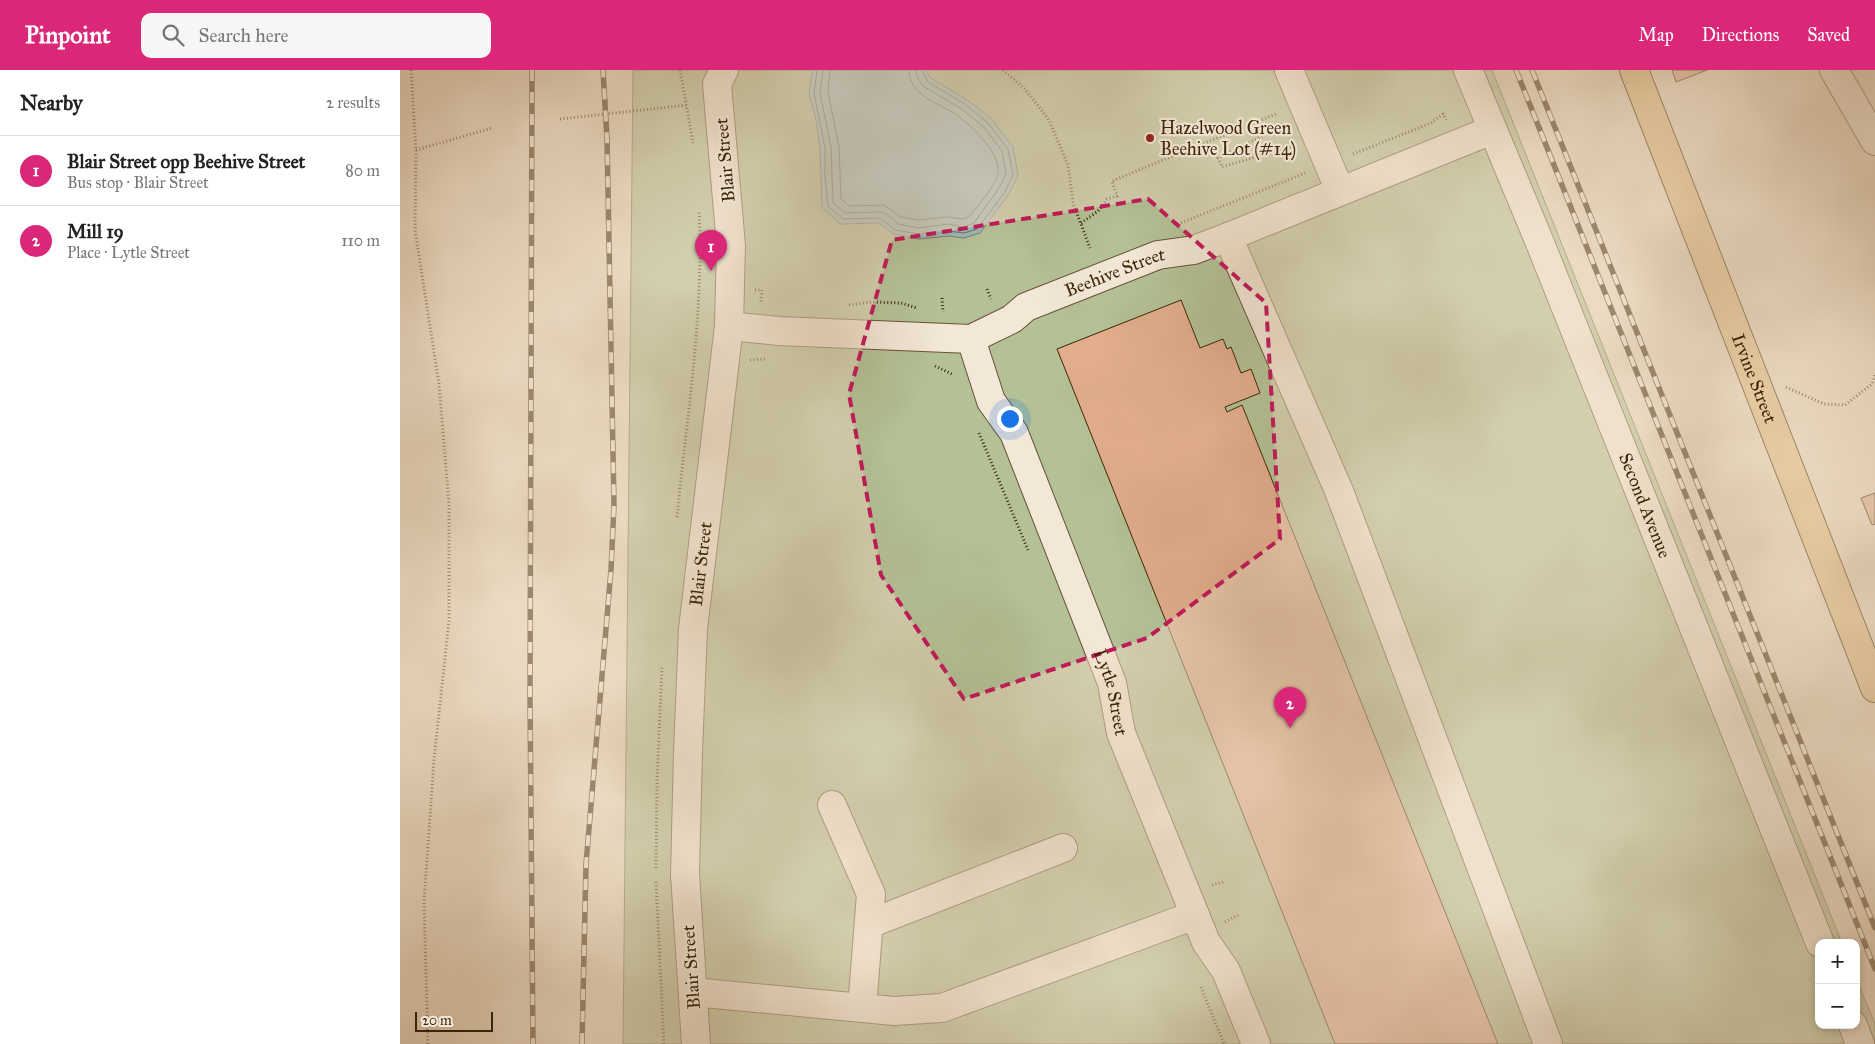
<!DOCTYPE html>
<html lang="en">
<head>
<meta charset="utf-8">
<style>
  body { margin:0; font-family:"IM FELL Great Primer",serif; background:#f6f6f6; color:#222 }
  .controls { position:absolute; right:15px; bottom:15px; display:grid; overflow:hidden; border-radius:10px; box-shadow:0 2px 8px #0003 }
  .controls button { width:45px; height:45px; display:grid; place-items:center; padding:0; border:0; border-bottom:1px solid #e0e0e0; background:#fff; color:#222; font:25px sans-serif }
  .scale { position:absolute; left:15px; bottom:12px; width:78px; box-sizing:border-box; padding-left:5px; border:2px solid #3c2506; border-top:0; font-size:14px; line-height:18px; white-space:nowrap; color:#3c2506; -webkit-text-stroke:4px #f3e8d8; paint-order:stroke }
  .you { position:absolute; left:609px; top:348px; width:18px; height:18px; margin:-12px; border:4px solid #fff; border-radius:50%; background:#1a73e8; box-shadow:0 0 0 8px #1a73e833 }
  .badge { display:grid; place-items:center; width:32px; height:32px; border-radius:50%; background:#db2777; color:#fff; font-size:16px; font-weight:700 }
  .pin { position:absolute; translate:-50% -41px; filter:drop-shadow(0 1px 2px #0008) }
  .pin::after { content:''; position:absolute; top:26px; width:18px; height:15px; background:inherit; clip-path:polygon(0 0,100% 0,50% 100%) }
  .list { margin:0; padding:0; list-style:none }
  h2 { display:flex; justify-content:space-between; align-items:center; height:65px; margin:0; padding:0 20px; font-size:21px }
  h2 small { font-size:16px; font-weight:400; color:#767676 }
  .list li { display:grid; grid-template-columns:32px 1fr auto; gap:15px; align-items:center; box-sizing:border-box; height:70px; padding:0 20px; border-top:1px solid #e0e0e0 }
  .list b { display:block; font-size:19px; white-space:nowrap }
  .list p { margin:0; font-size:16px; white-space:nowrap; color:#767676 }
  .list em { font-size:16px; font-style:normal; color:#767676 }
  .icon { flex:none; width:28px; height:28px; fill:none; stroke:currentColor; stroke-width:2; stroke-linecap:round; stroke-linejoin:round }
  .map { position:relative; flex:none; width:1475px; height:974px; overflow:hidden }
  header { display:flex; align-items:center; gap:30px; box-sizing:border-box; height:70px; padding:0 25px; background:#db2777; color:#fff }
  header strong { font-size:24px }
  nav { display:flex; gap:28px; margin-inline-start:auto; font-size:18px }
  .search { width:350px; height:45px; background:#f6f6f6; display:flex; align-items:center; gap:12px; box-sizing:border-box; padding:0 18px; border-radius:10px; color:#767676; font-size:19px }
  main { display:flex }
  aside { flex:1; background:#fff }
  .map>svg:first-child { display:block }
  .green { fill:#b4c196; stroke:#78734e }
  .water { fill:#9bb9bb; stroke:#757e73 }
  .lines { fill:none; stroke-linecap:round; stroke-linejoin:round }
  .shore { stroke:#6c6f60; stroke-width:1 }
  .building { fill:#e2ae8c; stroke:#3c2506 }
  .minor-casing { stroke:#685235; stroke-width:30 }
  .major-casing { stroke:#3c2506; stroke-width:30 }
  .path { stroke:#3c2506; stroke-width:3; stroke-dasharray:1 2.5; stroke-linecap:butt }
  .minor { stroke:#f3e8d8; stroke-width:28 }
  .major { stroke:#e6be82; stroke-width:28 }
  .rail-casing { stroke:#3c2506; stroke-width:5.5 }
  .rail { stroke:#f3e8d8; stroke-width:4; stroke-dasharray:11; stroke-linecap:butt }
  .marked { fill:none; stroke:#c2185b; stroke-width:4; stroke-dasharray:10 6; stroke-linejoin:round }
  .poi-dot { fill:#8f2418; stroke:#f3e8d8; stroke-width:2 }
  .labels { text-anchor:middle; stroke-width:4.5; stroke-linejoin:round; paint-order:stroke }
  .poi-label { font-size:18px; fill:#3c2506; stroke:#f3e8d8; text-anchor:start }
  .street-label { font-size:18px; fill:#3c2506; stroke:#f3e8d8 }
</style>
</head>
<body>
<header>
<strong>Pinpoint</strong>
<div class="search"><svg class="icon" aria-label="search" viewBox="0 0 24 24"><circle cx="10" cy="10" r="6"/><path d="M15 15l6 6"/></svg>Search here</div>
<nav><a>Map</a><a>Directions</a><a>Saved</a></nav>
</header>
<main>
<aside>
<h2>Nearby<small>2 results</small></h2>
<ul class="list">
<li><span class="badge">1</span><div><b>Blair Street opp Beehive Street</b><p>Bus stop · Blair Street</p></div><em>80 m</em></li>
<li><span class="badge">2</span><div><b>Mill 19</b><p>Place · Lytle Street</p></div><em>110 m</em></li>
</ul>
</aside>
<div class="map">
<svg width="1475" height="974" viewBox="0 0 1475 974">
  <rect width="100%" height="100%" fill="#ecdbc3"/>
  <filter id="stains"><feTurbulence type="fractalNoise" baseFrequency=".004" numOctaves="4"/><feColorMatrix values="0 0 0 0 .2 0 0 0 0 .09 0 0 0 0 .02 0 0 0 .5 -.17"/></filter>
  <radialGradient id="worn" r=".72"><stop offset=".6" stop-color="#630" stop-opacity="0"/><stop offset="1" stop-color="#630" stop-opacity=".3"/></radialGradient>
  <!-- green -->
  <path class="green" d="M 233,0 L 1092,0 L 1442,873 L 1419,873 L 1419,955 L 1456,955 L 1456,908 L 1475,954 L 1475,974 L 223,974 Z"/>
  <!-- water -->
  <path class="water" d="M 415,0 L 526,0 L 531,8 L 566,29 L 591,48 L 613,77 L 618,105 L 609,124 L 580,163 L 564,168 L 549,166 L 519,169 L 493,164 L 479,153 L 440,154 L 422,137 L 420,79 L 416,50 L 409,23 L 412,2 Z"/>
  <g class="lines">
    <!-- shore -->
    <path class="shore" d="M 417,0 L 414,23 L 425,78 L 425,107 L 428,136 L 443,149 L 480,148 L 495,160 L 519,164 L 548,161 L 564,163 L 577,159 L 605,122 L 613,105 L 608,79 L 587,52 L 563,33 L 528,12 L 522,0
      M 423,0 L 420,23 L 431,77 L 433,133 L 445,143 L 481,142 L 487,144 L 498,154 L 519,158 L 548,154 L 564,157 L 574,153 L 599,118 L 606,104 L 602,81 L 583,56 L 560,38 L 523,16 L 517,6 L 516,0
      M 430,0 L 428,22 L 439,77 L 441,129 L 449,136 L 484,135 L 501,147 L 519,150 L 547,147 L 563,149 L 568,147 C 576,139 597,114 598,103 C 599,94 594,84 590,78 C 580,65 570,55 557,45 C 539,33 509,26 509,0"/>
  </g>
  <!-- building -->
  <path class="building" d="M 1272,0 L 1307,0 L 1276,12 Z
    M 781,230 L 800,278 L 823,269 L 827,279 L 831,277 L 841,303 L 851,299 L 860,323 L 825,337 L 827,342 L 842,335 L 1098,974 L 935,974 L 657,279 Z
    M 1475,423 L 1475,454 L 1472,455 L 1461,428 Z"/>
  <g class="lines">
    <!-- minor casing -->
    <g class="minor-casing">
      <g id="minor">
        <path d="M 889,0 L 940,121"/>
        <path id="s1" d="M 1068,0 L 1140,173 L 1420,873"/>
        <path d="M 1434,0 L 1475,71"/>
        <path d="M 828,167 L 939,421 L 1148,974"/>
        <path id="s2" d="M 329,256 L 379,261 L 571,269 L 612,249 L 626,237 L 758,185 L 794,180 L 828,167 L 1092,60"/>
        <path id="s3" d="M 571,269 L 591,331 L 614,363 L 712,613 L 721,663 L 806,872 L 826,901 L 856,974"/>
        <path d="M 432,735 L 471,824 L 462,938"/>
        <path d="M 469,854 L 663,778"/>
        <path d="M 293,922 L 494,941 L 542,938 L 795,845"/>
        <path d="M 1453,955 L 1460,974"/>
        <path id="s4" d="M 296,974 L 285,804 L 288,682 L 293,559 L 329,256 L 331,176 L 317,14 L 324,0"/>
      </g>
    </g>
    <!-- major casing -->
    <g class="major-casing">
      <g id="major">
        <path id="s5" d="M 1234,0 L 1475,618"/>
      </g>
    </g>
    <!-- path -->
    <path class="path" d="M 11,0 L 16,80 L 15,160 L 39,314 L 49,434 L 49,550 L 34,690 L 24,832 L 28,974
      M 280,0 L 293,73
      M 603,0 L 625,19 L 649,50 L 668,95 L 673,133 L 690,178
      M 160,49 L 288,35
      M 881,54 L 882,56 L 818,88 L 822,97 L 892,76
      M 16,80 L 92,58
      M 953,84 L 1031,53 L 1043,44 L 1046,50
      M 681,153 L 698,141 L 707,129 L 717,126 L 712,111 L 876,44 L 877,46
      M 781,153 L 905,103
      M 587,219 L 591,229
      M 355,220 L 362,220 L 361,232
      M 542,228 L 543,242
      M 449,235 L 471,232 L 501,233 L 517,238
      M 350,290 L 366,289
      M 535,296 L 554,305
      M 1386,317 L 1424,334 L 1445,335 L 1472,314 L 1475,305
      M 579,363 L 628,480
      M 277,447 C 287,345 304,244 299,142
      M 256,798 L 257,711 L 262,597
      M 256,812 L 264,974
      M 812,815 L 824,812
      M 825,852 L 838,845
      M 801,917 L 824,974"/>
    <!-- minor -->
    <use href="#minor" class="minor"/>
    <!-- major -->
    <use href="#major" class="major"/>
    <!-- rail casing -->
    <g class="rail-casing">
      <path id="rail" d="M 132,0 L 130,629 L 133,974
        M 1116,0 L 1475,899
        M 1132,0 L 1475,858
        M 182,974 L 186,794 L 211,500 L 214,435 L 207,68 L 203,0"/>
    </g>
    <!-- rail -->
    <use href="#rail" class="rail"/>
  </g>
  <!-- marked area -->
  <path d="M0 0H1475V974H0ZM 748,129 L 866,233 L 880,469 L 747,568 L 564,629 L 481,505 L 449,324 L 492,170 Z" fill="#ecdbc3" fill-opacity=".55" fill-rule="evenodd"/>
  <path class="marked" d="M 748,129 L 866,233 L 880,469 L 747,568 L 564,629 L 481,505 L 449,324 L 492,170 Z"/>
  <!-- markers -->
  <circle class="poi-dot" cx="750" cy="68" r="5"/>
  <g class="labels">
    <!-- poi labels -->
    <g class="poi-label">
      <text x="760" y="64">Hazelwood Green<tspan x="760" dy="21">Beehive Lot (#14)</tspan></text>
    </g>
    <!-- street labels -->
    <g class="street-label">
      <text transform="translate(325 90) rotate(-95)" y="6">Blair Street</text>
      <text dy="6" stroke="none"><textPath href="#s2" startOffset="402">Beehive Street</textPath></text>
      <text dy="6" stroke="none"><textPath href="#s5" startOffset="331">Irvine Street</textPath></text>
      <text dy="6" stroke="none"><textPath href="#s1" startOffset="470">Second Avenue</textPath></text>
      <text dy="6" stroke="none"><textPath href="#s4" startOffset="481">Blair Street</textPath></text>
      <text dy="6" stroke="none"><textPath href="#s3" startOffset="382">Lytle Street</textPath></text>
      <text transform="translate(291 897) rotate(-94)" y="6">Blair Street</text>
    </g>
  </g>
  <rect width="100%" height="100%" filter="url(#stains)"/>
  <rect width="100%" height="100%" fill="url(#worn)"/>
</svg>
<div class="controls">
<button>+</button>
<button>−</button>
</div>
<div class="scale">20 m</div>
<div class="you"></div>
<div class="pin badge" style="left:311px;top:201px">1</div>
<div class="pin badge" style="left:890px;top:658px">2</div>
</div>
</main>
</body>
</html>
